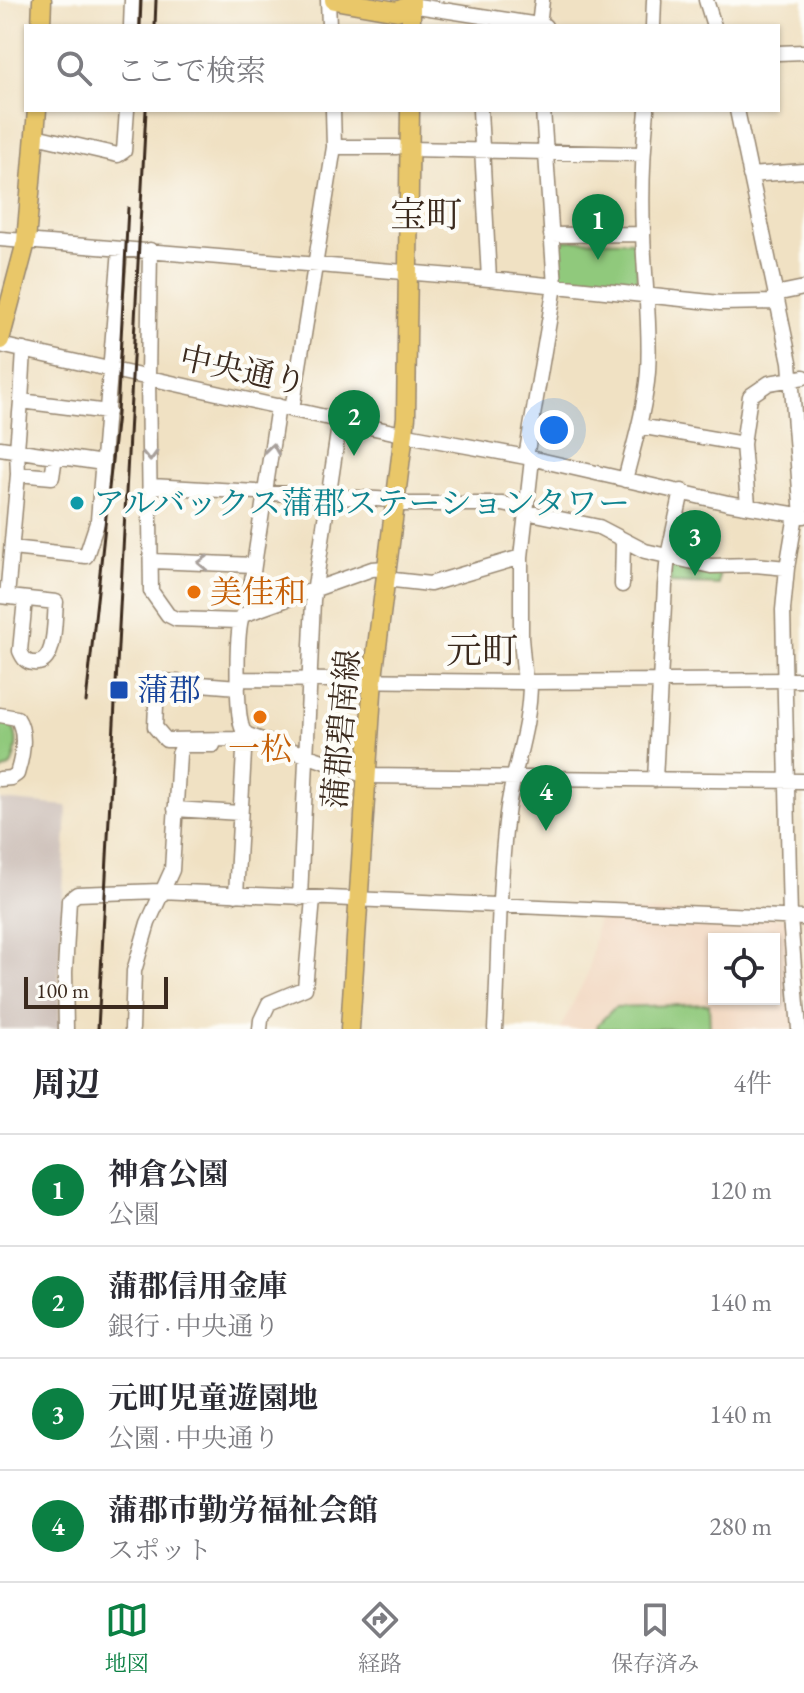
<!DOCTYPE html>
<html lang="ja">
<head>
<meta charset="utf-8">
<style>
  body { margin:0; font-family:"EB Garamond","Noto Serif JP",serif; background:#f2f2f3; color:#2b2b33 }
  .controls { position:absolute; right:24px; bottom:24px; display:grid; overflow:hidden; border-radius:0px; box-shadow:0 2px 6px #0004 }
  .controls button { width:72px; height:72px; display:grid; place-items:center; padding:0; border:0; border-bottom:2px solid #e1e1e2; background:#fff; color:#2b2b33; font:40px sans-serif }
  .scale { position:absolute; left:24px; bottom:20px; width:144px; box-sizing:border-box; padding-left:8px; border:4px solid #3b2a1e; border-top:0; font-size:22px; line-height:28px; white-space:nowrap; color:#3b2a1e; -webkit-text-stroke:6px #fdfcf7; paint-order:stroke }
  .you { position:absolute; left:554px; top:430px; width:28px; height:28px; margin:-20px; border:6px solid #fff; border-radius:50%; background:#1a73e8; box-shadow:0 0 0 12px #1a73e833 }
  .badge { display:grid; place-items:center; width:52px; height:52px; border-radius:50%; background:#0b8043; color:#fff; font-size:26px; font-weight:700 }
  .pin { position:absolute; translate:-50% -66px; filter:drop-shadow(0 2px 4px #0008) }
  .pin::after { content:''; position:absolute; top:42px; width:28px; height:24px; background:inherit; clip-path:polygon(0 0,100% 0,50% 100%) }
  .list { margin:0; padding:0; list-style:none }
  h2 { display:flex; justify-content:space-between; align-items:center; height:104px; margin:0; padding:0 32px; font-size:34px }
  h2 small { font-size:26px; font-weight:400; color:#7c7c81 }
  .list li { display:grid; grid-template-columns:52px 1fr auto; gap:24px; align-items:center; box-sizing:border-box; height:112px; padding:0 32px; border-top:2px solid #e1e1e2 }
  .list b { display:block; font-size:30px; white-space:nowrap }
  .list p { margin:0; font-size:26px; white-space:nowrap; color:#7c7c81 }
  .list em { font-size:26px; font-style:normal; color:#7c7c81 }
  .icon { flex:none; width:44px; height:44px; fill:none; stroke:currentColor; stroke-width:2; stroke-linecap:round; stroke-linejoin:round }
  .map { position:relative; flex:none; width:804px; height:1029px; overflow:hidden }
  .search { position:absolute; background:#fff; box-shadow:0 2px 6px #0004; left:24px; right:24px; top:24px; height:88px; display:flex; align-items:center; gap:20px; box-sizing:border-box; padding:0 28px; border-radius:0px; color:#7c7c81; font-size:30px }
  .sheet { height:552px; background:#fff }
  nav { display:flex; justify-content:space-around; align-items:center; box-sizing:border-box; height:112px; border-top:2px solid #e1e1e2; background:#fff; font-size:22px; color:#7c7c81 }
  nav a { display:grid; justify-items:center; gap:4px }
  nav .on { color:#0b8043 }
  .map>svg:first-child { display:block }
  .built { fill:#f1d5bd; fill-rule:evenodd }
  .industrial { fill:#cec1ba }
  .green { fill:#90c97c; stroke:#667a4d; stroke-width:2 }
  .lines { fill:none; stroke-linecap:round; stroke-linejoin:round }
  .minor-casing { stroke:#968670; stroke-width:17 }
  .major-casing { stroke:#968670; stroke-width:21 }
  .minor { stroke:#fff; stroke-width:14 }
  .major { stroke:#e9c769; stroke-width:18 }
  .rail { stroke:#3b2a1e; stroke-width:3 }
  .oneway { stroke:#a79f9a }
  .culture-dot { fill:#0f9aa8; stroke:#fdfcf7; stroke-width:3 }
  .food-dot { fill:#e8710a; stroke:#fdfcf7; stroke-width:3 }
  .transit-dot { fill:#1a4fb4; stroke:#fdfcf7; stroke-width:3 }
  .labels { text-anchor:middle; stroke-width:8; stroke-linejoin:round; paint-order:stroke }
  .street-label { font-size:32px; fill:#3b2a1e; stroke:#fdfcf7 }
  .culture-label { font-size:32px; fill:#0d838f; stroke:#fdfcf7; text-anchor:start }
  .food-label { font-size:32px; fill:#c56008; stroke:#fdfcf7; text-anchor:start }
  .transit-label { font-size:32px; fill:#164399; stroke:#fdfcf7; text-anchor:start }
  .quarter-label { font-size:36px; fill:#3b2a1e; stroke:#fdfcf7 }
</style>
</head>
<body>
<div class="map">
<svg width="804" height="1029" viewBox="0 0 804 1029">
  <rect width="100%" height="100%" fill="#fdfcf7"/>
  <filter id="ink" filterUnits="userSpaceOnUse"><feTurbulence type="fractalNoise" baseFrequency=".0125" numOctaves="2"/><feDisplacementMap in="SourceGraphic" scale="16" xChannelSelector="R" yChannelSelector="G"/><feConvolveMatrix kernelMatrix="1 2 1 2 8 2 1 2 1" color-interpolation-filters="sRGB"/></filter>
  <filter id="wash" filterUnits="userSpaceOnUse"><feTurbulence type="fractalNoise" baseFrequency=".006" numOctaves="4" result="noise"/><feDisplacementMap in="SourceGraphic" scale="32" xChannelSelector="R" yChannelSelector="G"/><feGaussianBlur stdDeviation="1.8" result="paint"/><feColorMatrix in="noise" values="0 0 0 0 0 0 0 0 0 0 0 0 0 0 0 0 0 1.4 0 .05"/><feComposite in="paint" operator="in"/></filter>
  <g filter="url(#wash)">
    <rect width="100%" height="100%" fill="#f0e1c3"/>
    <!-- built -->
    <path class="built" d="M 599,910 L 790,918 L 799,1029 L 560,1029 L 588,973 ZM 714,939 L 774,939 L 774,999 L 714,999 Z"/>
    <!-- industrial -->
    <path class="industrial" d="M 0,800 L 67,806 L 59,977 L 60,1029 L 0,1029 Z"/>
    <!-- green -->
    <path class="green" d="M 559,240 L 638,241 L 637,287 L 560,281 L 556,243 Z
      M 672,554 L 719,569 L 719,585 L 670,583 Z
      M 0,722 C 23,724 17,751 11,766 L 0,772 Z
      M 709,1004 L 710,1029 L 597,1029 L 598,1024 L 615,1007 Z"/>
  </g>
  <g filter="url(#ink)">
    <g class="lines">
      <!-- minor casing -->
      <g class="minor-casing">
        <path id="minor" d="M 328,0 L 329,26
          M 706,0 L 714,26
          M 411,5 L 545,26
          M 131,26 L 132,0
          M 539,26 L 542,0
          M 653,26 L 654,0
          M 778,53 L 804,52
          M 480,110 L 489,279
          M 737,110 L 790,362 L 802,516
          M 35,136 L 118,155 L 124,151 L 127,110
          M 334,147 L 397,147
          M 409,149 L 643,154
          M 750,175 L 804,171
          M 551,235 L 643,234
          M 0,239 L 489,279 L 720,303 L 777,302
          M 150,250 L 148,378 L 151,591 L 168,615 L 176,619 L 239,621
          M 775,294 L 804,288
          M 0,345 L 402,434 L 526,457 L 728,503 L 804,516
          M 21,401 L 24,350
          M 292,410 L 334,147 L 333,110
          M 639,426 L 743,444 L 748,505
          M 743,444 L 750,396 L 769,383 L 804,377
          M 0,448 L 103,463
          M 526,457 L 555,286 L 543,110
          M 18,474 L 52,477 L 55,457
          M 625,480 C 634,444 645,409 648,372 C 651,325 644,279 643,232 C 641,191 643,151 647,110
          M 151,486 L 394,500
          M 393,504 L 503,504 L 526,509
          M 526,512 L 599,527 L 645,551 L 711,566 L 755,565 L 787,568
          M 796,515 L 787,568 L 783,610 L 790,918 L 799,1029
          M 12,548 L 86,556 L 98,520 L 120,249
          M 152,561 L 254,565
          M 386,568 L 372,569 L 243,615 C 235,626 237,708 241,724 C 243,731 242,730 248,735 L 366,776 L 804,781
          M 385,579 L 430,584 L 521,557
          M 622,585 L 623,541
          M 0,596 C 19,598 37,600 56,602 C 54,619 57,666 34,663 C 26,663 23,658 20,651 L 25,599
          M 7,597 L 18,474 L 17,449 L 21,401 L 108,412
          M 251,611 L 249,602 L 254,565 L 278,406
          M 239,679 L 525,682 L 804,680
          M 525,682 L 521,638 L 521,557 L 532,459
          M 238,687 L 163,681 L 157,684 L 155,727 L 166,740 L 236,739 L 248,735
          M 0,715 L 17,718 C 27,733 22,758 17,774 L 11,778 L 0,779
          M 655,780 L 665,585 L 668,556 L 682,491
          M 175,809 L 240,813
          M 236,895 L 244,752 L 248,735
          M 300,898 L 313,600 L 340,419
          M 66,1029 L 65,972 L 69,900 L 77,894 L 160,891 L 804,918
          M 132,1029 L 134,971 L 148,923 L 172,870 L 179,754 L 183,745 L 213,745 L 215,740
          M 260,1029 L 261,1020 L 269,1003 L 305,988 L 313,899
          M 495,1029 C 499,958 498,885 507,814 C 513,767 530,730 530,682"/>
      </g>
      <!-- major casing -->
      <g class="major-casing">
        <path id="major" d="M 334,0 L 397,11 L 411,5
          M 41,26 L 42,0
          M 411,26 L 411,0
          M 0,340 L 26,242 L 37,110
          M 350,1029 L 373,678 L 406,417 L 410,110"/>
      </g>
      <!-- minor -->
      <use href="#minor" class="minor"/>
      <!-- major -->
      <use href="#major" class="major"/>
      <!-- rail -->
      <path class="rail" d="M 140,26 L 141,0
        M 155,26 L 156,0
        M 86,702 L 117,414 L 128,208
        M 98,1029 L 146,110"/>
    </g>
    <!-- one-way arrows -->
    <defs><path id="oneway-chevron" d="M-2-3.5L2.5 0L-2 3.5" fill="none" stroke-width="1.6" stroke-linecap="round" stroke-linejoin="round" transform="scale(2)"/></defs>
    <g class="oneway">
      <use href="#oneway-chevron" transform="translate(272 449) rotate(-82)"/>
      <use href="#oneway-chevron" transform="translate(150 456) rotate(88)"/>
      <use href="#oneway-chevron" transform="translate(203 563) rotate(-178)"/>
    </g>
  </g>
  <!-- markers -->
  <circle class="culture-dot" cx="77" cy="503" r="8"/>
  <g class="food-dot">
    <circle cx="194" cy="592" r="8"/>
    <circle cx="260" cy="717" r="8"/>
  </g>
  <rect class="transit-dot" x="109" y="680" width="20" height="20" rx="4"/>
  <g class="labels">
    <!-- street labels -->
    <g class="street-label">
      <text transform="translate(243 370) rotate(12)" y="11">中央通り</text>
      <text transform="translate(341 729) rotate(-85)" y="11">蒲郡碧南線</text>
    </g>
    <!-- culture labels -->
    <g class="culture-label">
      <text x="93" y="514">アルバックス蒲郡ステーションタワー</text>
    </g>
    <!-- food labels -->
    <g class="food-label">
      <text x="210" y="603">美佳和</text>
      <text x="260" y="760" text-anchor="middle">一松</text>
    </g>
    <!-- transit labels -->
    <g class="transit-label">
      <text x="137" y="701">蒲郡</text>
    </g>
    <!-- quarter labels -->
    <g class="quarter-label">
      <text x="426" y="227">宝町</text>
      <text x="482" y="663">元町</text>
    </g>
  </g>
</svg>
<div class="controls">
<button><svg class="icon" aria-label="locate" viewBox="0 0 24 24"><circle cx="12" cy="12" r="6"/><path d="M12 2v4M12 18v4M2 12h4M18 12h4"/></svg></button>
</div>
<div class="scale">100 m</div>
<div class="you"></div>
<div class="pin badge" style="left:598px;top:260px">1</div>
<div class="pin badge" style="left:354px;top:456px">2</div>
<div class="pin badge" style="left:695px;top:576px">3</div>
<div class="pin badge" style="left:546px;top:831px">4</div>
<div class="search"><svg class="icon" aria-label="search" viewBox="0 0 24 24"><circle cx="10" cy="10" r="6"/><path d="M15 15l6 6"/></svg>ここで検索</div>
</div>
<section class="sheet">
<h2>周辺<small>4件</small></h2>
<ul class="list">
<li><span class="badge">1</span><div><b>神倉公園</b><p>公園</p></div><em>120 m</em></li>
<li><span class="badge">2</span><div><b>蒲郡信用金庫</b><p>銀行 · 中央通り</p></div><em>140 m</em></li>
<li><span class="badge">3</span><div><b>元町児童遊園地</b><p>公園 · 中央通り</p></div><em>140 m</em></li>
<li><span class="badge">4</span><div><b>蒲郡市勤労福祉会館</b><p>スポット</p></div><em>280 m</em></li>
</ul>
</section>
<nav>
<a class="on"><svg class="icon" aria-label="map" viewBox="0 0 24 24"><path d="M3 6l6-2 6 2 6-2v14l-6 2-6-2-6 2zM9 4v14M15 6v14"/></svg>地図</a>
<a><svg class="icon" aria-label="directions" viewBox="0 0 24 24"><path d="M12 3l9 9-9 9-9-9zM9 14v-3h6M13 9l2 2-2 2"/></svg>経路</a>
<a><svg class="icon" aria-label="saved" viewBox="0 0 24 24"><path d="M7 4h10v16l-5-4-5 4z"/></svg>保存済み</a>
</nav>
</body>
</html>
